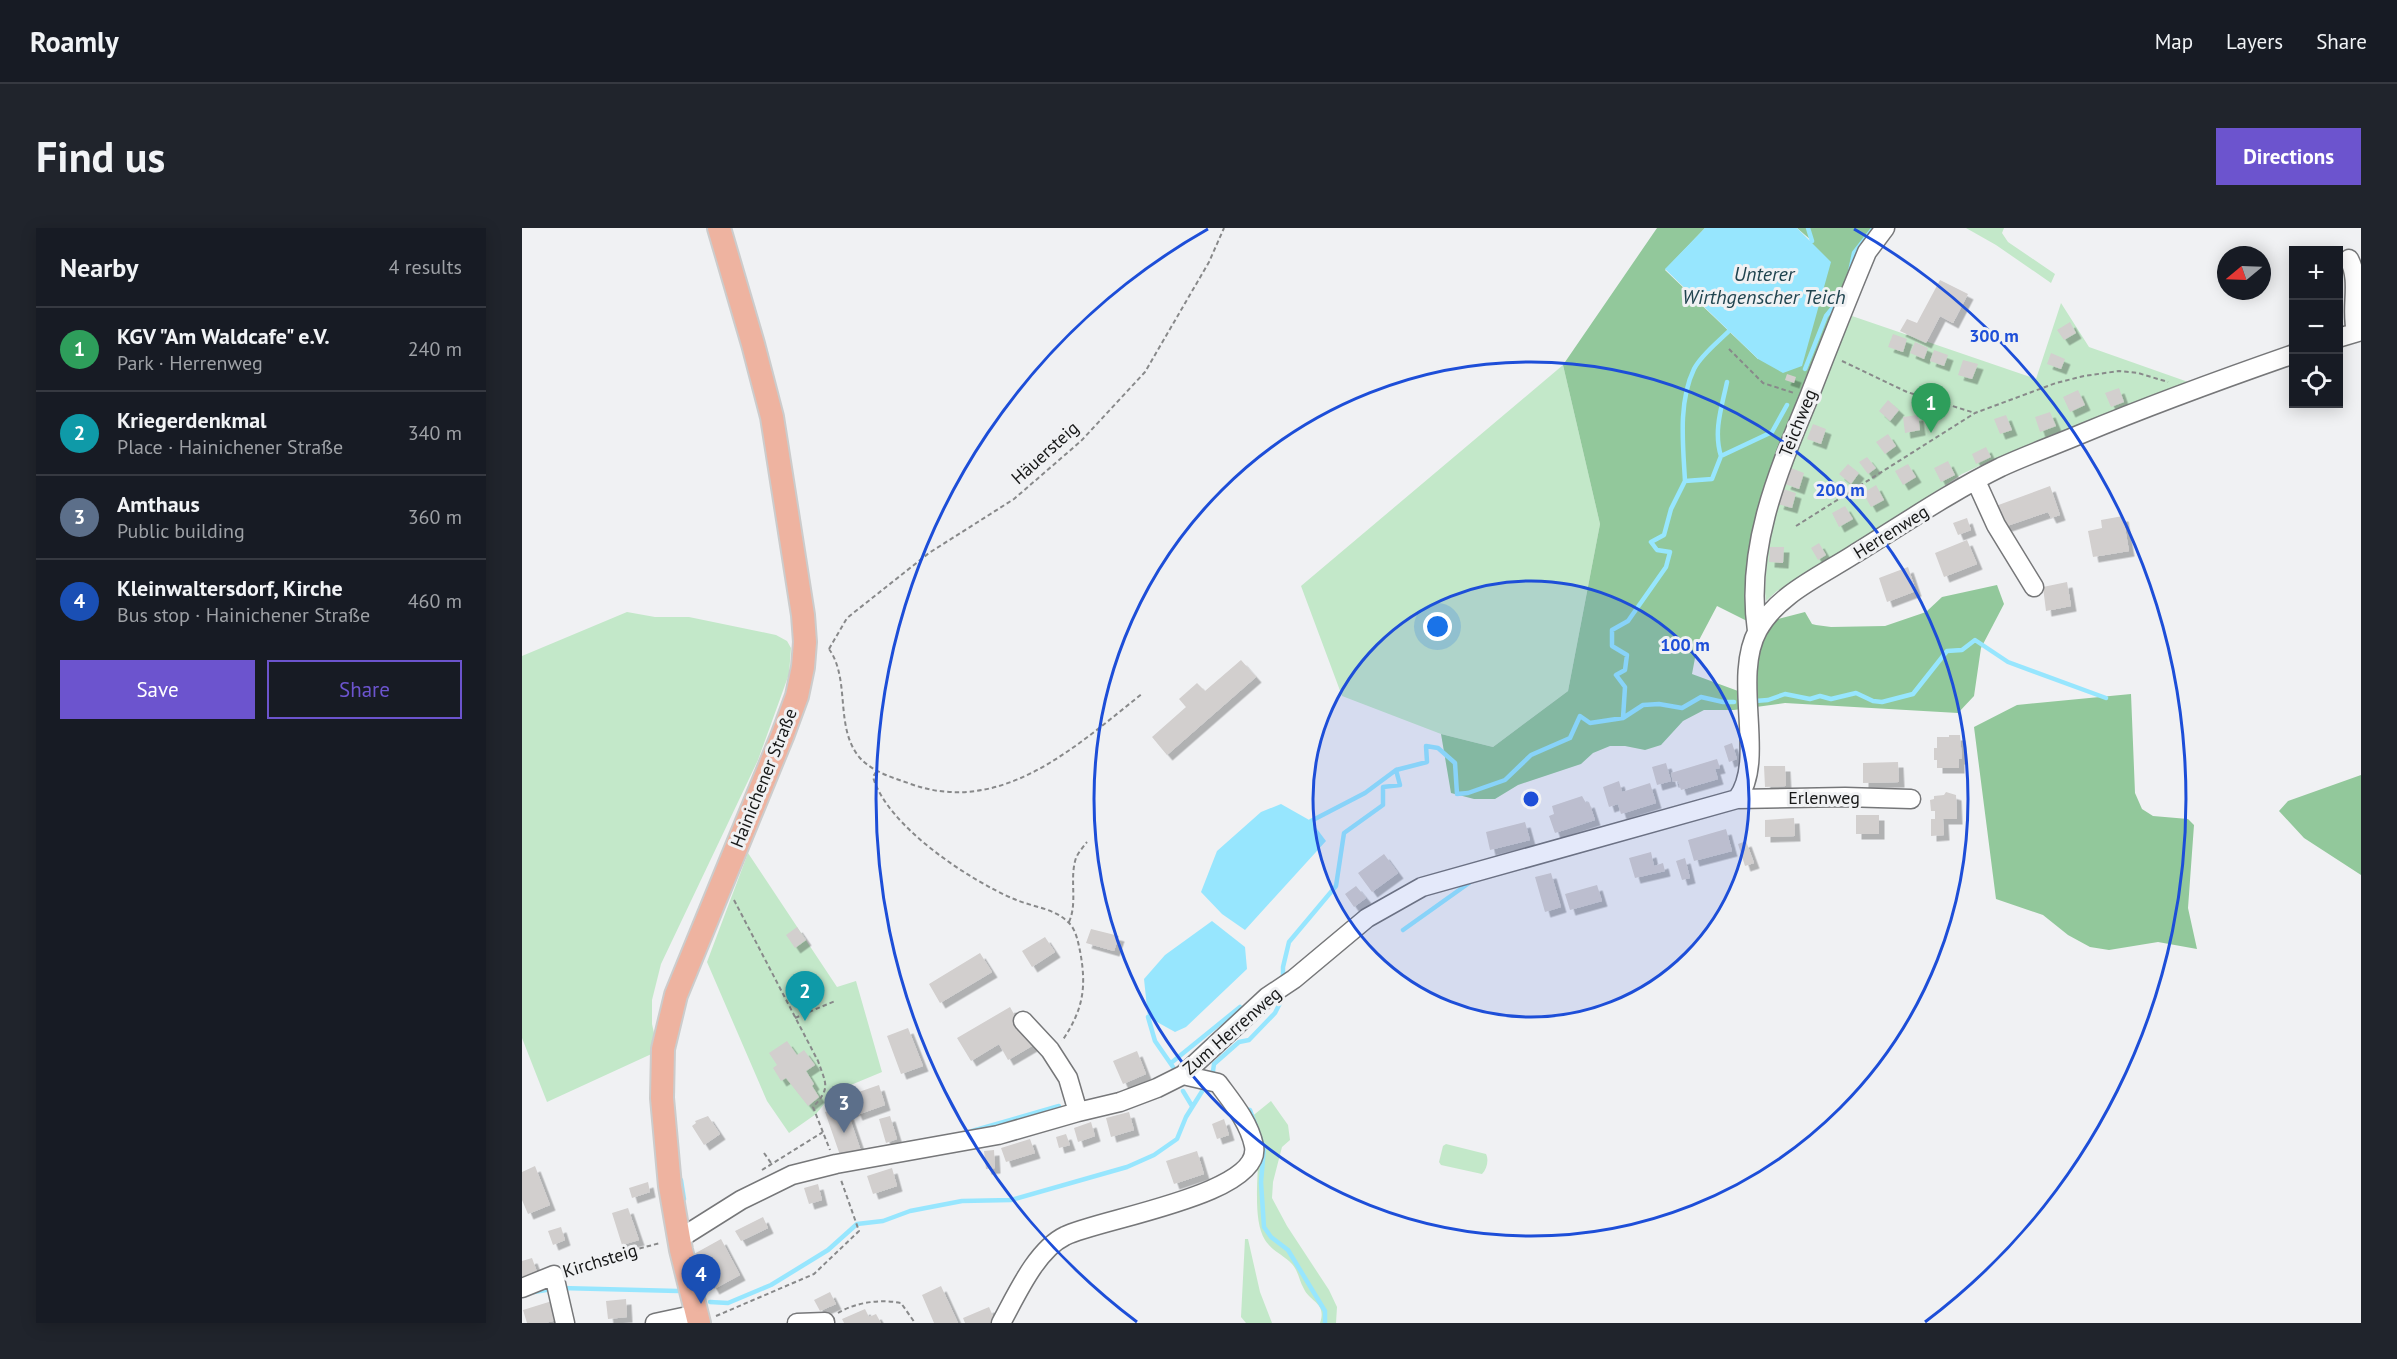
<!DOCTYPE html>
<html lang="en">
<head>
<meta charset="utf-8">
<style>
  body { margin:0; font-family:"PT Sans",sans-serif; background:#20242c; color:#f1f3f6 }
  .controls { position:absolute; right:18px; top:18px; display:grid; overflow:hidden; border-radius:0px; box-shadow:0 3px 15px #0003 }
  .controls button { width:54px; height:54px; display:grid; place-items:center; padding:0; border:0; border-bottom:2px solid #363941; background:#171b24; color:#f1f3f6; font:30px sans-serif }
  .compass { position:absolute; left:1695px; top:18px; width:54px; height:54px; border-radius:50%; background:#171b24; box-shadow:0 3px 15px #0003; rotate:251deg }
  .you { position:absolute; left:916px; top:399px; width:21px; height:21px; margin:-15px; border:4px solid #fff; border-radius:50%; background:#1a73e8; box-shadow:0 0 0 9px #1a73e833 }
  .badge { display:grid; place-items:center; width:39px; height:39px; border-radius:50%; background:#6c54ce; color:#fff; font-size:20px; font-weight:700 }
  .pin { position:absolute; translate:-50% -50px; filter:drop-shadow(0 2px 3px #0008) }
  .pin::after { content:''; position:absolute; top:32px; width:21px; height:18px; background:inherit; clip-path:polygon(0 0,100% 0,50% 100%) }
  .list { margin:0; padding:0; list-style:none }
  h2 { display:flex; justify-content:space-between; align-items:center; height:78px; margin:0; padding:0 24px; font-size:26px }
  h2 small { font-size:20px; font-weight:400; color:#9ea1a6 }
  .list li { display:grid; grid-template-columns:39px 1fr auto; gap:18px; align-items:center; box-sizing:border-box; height:84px; padding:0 24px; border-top:2px solid #363941 }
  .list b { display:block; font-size:22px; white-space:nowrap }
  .list p { margin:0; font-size:20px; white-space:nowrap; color:#9ea1a6 }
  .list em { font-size:20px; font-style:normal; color:#9ea1a6 }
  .actions { display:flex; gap:12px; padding:18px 24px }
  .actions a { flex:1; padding:14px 0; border:2px solid #6c54ce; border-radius:0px; text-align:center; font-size:21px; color:#6c54ce }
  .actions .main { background:#6c54ce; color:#fff }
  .icon { flex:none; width:33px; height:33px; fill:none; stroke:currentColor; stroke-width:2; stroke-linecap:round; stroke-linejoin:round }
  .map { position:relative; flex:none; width:1839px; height:1095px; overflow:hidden; border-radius:0px }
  header { display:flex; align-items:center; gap:36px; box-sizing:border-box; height:84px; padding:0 30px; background:#171b24; border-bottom:2px solid #363941 }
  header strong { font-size:28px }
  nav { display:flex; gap:33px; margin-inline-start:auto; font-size:21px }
  .intro { display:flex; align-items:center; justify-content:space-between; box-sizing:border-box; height:144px; padding:0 36px }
  h1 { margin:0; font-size:42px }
  .button { padding:15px 27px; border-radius:0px; background:#6c54ce; color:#fff; font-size:21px; font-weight:700 }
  main { display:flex; gap:36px; padding:0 36px }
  aside { flex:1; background:#171b24; border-radius:0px; box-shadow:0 3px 15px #0003 }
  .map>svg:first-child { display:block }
  .green { fill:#c3e8c9 }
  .forest { fill:#92c89b; fill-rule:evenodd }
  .water { fill:#97e6fe }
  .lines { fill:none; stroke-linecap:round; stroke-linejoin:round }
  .stream { stroke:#97e6fe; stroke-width:4.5 }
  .building { fill:#d2cfce; filter:url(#shadow) }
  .minor-casing { stroke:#767779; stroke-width:21 }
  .major-casing { stroke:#ccc; stroke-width:26 }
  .path { stroke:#88898a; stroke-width:2; stroke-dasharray:4.5 3; stroke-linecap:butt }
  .minor { stroke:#fff; stroke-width:18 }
  .major { stroke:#eeb3a0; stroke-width:22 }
  .ring { fill:none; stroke:#1d4ed8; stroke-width:3 }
  .labels { text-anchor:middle; stroke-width:6; stroke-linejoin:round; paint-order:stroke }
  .street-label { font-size:18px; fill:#171818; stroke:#f0f1f3 }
  .water-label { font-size:20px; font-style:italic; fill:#20444f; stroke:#f0f1f3 }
  .centre { fill:#1d4ed8; stroke:#f0f1f3; stroke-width:3 }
  .ring-label { font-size:18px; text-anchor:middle; font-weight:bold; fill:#1d4ed8; stroke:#f0f1f3; stroke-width:6; stroke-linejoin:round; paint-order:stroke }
</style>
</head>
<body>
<header>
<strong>Roamly</strong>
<nav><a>Map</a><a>Layers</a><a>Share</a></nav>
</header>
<div class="intro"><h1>Find us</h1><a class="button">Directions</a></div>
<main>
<aside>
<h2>Nearby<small>4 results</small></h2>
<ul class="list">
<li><span class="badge" style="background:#2e9e5b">1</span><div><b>KGV &quot;Am Waldcafe&quot; e.V.</b><p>Park · Herrenweg</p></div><em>240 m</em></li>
<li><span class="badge" style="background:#0f9aa8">2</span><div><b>Kriegerdenkmal</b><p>Place · Hainichener Straße</p></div><em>340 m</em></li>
<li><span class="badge" style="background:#5c6f8a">3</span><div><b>Amthaus</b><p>Public building</p></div><em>360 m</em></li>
<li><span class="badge" style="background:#1a4fb4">4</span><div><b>Kleinwaltersdorf, Kirche</b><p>Bus stop · Hainichener Straße</p></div><em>460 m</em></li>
</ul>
<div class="actions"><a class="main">Save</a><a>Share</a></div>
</aside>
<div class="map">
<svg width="1839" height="1095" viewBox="0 0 1839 1095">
  <defs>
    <filter id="shadow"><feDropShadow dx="5.5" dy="5.5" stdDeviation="0" flood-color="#0004"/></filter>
  </defs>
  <rect width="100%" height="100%" fill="#f0f1f3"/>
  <!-- green -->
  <path class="green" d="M 1444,0 L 1482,0 L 1480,5 L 1486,14 L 1533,46 L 1529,55 L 1474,17 Z
    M 1539,75 L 1567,119 L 1669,155 L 1602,178 L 1472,231 L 1440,246 L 1380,286 L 1255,363 L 1244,373 L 1243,364 L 1247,299 L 1264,243 L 1330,88 L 1514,151 Z
    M 1041,137 L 1078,296 L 1046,463 L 971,519 L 919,506 L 820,468 L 779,358 Z
    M 105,384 L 133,389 L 167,389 L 254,407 L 265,413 L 269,420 L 267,446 L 236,532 L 139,736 L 130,772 L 130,796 L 136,823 L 25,874 L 0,810 L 0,428 Z
    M 226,625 L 315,759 L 334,753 L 360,844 L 312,864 L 294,886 L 267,905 L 245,873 L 185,734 Z
    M 749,873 L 766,897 L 768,912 L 760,919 L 751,954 L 750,970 L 765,998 L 807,1062 L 815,1079 L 814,1095 L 798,1095 C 805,1075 788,1074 782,1061 C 777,1053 777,1044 770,1036 C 762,1027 750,1023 743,1012 C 731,993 736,953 736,930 C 736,917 730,902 728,890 Z
    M 924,916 L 964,926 C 967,932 965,941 960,946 L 919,937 L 917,934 L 921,918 Z
    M 723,1011 L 726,1011 L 738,1064 L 750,1095 L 724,1095 L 719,1089 Z"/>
  <!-- forest -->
  <path class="forest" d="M 1135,0 L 1183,0 L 1143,42 L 1236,131 L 1290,13 L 1275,0 L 1354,0 L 1316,81 L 1226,373 L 1252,392 L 1283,384 L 1290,396 L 1294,397 L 1309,399 L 1363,398 L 1404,384 L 1420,369 L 1475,357 L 1482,376 L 1459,420 L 1452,468 L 1436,485 L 1263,475 L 1212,482 L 1182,482 L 1161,493 L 1139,517 L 1123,522 L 1103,518 L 1088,518 L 1071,525 L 1059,536 L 996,557 L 973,571 L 952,571 L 929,565 L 919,506 L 971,519 L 1046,463 L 1078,296 L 1041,137 ZM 1195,378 L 1229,395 L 1216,463 L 1170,446 L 1176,414 Z
    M 1609,466 L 1613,565 L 1620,581 L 1631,588 L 1666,591 L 1672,597 L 1666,680 L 1675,721 L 1636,714 L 1587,722 L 1568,719 L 1546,707 L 1521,687 L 1474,671 L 1452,499 L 1495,477 Z
    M 1839,547 L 1839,647 L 1782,610 L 1757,583 L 1766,573 Z"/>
  <!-- water -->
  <path class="water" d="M 1183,0 L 1275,0 L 1309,34 L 1280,138 L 1261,145 L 1236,131 L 1143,41 Z
    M 759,576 L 789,593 L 804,613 L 723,702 L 700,686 L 679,664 L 695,623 L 739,584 Z
    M 690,693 L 723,719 L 725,741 L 664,799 L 653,804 L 626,789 L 622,751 L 643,727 Z"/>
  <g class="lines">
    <!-- stream -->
    <path class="stream" d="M 1286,0 L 1290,13
      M 1328,44 L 1332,25 L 1350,2
      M 1283,141 L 1304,88 L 1318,71
      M 1199,228 C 1191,203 1200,178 1205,154
      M 1163,253 C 1161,217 1156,174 1172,141 C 1179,127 1196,114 1207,103
      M 1233,473 L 1246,472 L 1263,466 L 1288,471 L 1298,468 L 1309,471 L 1334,465 L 1351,473 L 1360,474 L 1391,466 L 1425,423 L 1440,422 L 1453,412 L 1486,434 L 1584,470
      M 1101,490 L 1103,459 L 1094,447 L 1103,442 L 1105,427 L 1090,418 L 1090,402 L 1106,393 L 1144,339 L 1148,324 L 1135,322 L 1129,314 L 1142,307 L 1149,281 L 1163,253 L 1190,251 L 1199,228 L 1250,204 L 1265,177
      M 789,593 L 843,565 L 874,542
      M 881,702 L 947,655
      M 761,753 L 761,739 L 767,714 L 814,658 L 822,605 L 861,577 L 861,559 L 878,557 L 874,542 L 905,534 L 904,518 L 916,520 L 933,535 L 935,566 L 946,565 L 983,552 L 1009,527 L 1048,510 L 1058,488 L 1068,495 L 1101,490 L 1121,477 L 1137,476 L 1160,480 L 1179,469 L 1201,474 L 1212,474
      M 626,789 L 633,813 L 651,839
      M 649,835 L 718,779
      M 690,850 L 692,836 L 717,814 L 727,812 L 753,785 L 760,771 L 761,765
      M 661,863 L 670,878
      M 720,881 L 728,882 L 742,920 L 739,954 L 742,999 L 749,1009 L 766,1022 L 803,1083 L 803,1095
      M 450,903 L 537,878
      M 159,952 L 162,971
      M 39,1060 L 156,1063
      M 12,1064 L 30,1061
      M 188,1074 L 206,1075 L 249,1057 L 306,1022 L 335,996 L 361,993 L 388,983 L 440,973 L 489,972 L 605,939 L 632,927 L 655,911 L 664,889 L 684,857"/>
  </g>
  <!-- building -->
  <path class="building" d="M 1418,52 L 1446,66 L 1431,95 L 1418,88 L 1404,115 L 1378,103 L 1385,91 L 1395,95 Z
    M 1548,94 L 1554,105 L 1542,112 L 1535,102 Z
    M 1371,106 L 1385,111 L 1381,124 L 1366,119 Z
    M 1393,114 L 1406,120 L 1402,131 L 1388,125 Z
    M 1412,122 L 1426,127 L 1422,138 L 1408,133 Z
    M 1529,125 L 1543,131 L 1539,141 L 1525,136 Z
    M 1441,132 L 1456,136 L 1450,151 L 1436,147 Z
    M 1265,146 L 1274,149 L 1272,155 L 1263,152 Z
    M 1597,160 L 1602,174 L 1589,179 L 1583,165 Z
    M 1556,162 L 1563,177 L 1548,184 L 1541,169 Z
    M 1366,172 L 1377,182 L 1368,193 L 1357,183 Z
    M 1528,184 L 1534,198 L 1518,204 L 1513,189 Z
    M 1396,187 L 1398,202 L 1383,205 L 1381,189 Z
    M 1484,187 L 1490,202 L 1478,206 L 1472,191 Z
    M 1291,196 L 1304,201 L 1299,216 L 1285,211 Z
    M 1366,206 L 1374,218 L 1363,226 L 1354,214 Z
    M 1464,219 L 1469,229 L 1454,236 L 1450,226 Z
    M 1345,229 L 1354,240 L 1346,246 L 1337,234 Z
    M 1426,233 L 1433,247 L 1419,254 L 1412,240 Z
    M 1326,236 L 1337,245 L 1329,256 L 1317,246 Z
    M 1386,236 L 1394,249 L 1381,257 L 1373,243 Z
    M 1269,240 L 1282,245 L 1277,261 L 1263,256 Z
    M 1354,257 L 1362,272 L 1349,279 L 1341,265 Z
    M 1528,258 L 1538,287 L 1529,290 L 1526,284 L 1479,300 L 1471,279 Z
    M 1261,261 L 1274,265 L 1270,280 L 1256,276 Z
    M 1323,278 L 1331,291 L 1317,299 L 1310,285 Z
    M 1601,288 L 1607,323 L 1571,329 L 1566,303 L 1580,300 L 1579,292 Z
    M 1445,290 L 1449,302 L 1436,307 L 1431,295 Z
    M 1445,312 L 1455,336 L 1422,349 L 1413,325 Z
    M 1297,315 L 1304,327 L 1296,332 L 1289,320 Z
    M 1248,319 L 1262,319 L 1261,335 L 1247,334 Z
    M 1386,339 L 1394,363 L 1365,374 L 1357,350 Z
    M 1545,354 L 1549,378 L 1524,383 L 1521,359 Z
    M 719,432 L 734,449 L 645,527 L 630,509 L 664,479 L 657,471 L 675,455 L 683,463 Z
    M 1427,507 L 1438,507 L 1440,531 L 1437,531 L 1437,540 L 1415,540 L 1415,532 L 1412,532 L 1412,520 L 1415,520 L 1415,509 L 1427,509 Z
    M 1210,515 L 1215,531 L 1207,534 L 1202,518 Z
    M 1195,531 L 1198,540 L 1193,541 L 1196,551 L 1159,562 L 1156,553 L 1151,554 L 1149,545 Z
    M 1376,534 L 1377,554 L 1341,555 L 1341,535 Z
    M 1144,535 L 1149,553 L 1135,557 L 1130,539 Z
    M 1242,538 L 1263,538 L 1264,558 L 1243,559 Z
    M 1097,553 L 1100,564 L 1128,555 L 1134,575 L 1099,586 L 1096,576 L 1087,579 L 1081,559 Z
    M 1424,564 L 1434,567 L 1435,591 L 1421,591 L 1422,607 L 1409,608 L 1409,591 L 1413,591 L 1413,583 L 1409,583 L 1408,572 L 1412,571 L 1412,568 L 1422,567 Z
    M 1060,568 L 1064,575 L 1067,574 L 1073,592 L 1033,605 L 1027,588 L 1032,586 L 1030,578 Z
    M 1334,587 L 1357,587 L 1357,606 L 1334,606 Z
    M 1272,590 L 1273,608 L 1243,609 L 1243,592 Z
    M 1003,594 L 1008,612 L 968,622 L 964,604 Z
    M 1204,601 L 1210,623 L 1172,633 L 1166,612 Z
    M 1224,613 L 1232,635 L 1223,638 L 1216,616 Z
    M 1129,624 L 1132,638 L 1141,635 L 1143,643 L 1113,650 L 1107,630 Z
    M 862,626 L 876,645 L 850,664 L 836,645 Z
    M 1163,630 L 1168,650 L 1160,652 L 1154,633 Z
    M 1029,645 L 1039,679 L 1023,684 L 1013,649 Z
    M 1075,657 L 1080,673 L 1048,682 L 1043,666 Z
    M 834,658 L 844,670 L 832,679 L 823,666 Z
    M 275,699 L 284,712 L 273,720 L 264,707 Z
    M 569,701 L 597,708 L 592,723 L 564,715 Z
    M 523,709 L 533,724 L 510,739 L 500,723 Z
    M 458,725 L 470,744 L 418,775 L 407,756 Z
    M 488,779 L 510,818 L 486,832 L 477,816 L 449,833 L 435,810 Z
    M 386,800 L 401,838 L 379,846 L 365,808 Z
    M 265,813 L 275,827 L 282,822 L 293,837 L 284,843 L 292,856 L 290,858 L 297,869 L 286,878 L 264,850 L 259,853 L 251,840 L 255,837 L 247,825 Z
    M 615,823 L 624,846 L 601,856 L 591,833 Z
    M 357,857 L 363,877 L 335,887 L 333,882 L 326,885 L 339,923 L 319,930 L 303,884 L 330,875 L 328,867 Z
    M 607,884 L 612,902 L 589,909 L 584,890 Z
    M 186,888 L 198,906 L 182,917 L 170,898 L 174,895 L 173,893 Z
    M 368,888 L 375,911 L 364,915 L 357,891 Z
    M 702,891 L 707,907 L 695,911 L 690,896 Z
    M 569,894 L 573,908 L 556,914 L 552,900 Z
    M 544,906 L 548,917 L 537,920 L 534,909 Z
    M 508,911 L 513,925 L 484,934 L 479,920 Z
    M 472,922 L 473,940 L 464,941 L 462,923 Z
    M 675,923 L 682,946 L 652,956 L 644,933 Z
    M 13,938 L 28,977 L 6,986 L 0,972 L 0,944 Z
    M 370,940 L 375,958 L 351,966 L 345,948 Z
    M 126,954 L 128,964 L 110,970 L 107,960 Z
    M 296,956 L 300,972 L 287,976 L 282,960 Z
    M 106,980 L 117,1012 L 100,1017 L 90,985 Z
    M 241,989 L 246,1000 L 219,1013 L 213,1003 Z
    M 39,999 L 43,1012 L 31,1017 L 26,1003 Z
    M 199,1011 L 218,1047 L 192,1061 L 172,1026 Z
    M 10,1030 L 15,1044 L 0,1049 L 0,1033 Z
    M 419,1058 L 436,1095 L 412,1095 L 400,1067 Z
    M 308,1064 L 314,1076 L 298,1083 L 292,1072 Z
    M 104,1071 L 105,1089 L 86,1091 L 84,1073 Z
    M 30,1073 L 35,1092 L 23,1095 L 5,1095 L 1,1082 Z
    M 467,1079 L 474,1095 L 443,1095 L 441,1090 Z
    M 343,1081 L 347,1089 L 354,1086 L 359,1095 L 322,1095 L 320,1091 Z"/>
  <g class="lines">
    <!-- minor casing -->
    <g class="minor-casing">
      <path id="minor" d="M 1827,31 C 1839,54 1828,79 1834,104
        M 1816,110 L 1839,103
        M 1454,253 L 1474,297 L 1512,359
        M 1235,403 C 1223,320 1256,244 1287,169 C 1306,120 1325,72 1345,24 L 1363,0
        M 1215,571 C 1245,532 1209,451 1236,402 C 1255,367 1298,348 1331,327 C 1380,297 1428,264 1479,239 C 1505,227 1533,217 1559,206 C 1629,177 1700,151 1772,126
        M 501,793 L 528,822 L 546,850 L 556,884
        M 157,1011 L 219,972 L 270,947 L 314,936 L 476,907 L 556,884 L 598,874 L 635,860 L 661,847 L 745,769 L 772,751 L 845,690 L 900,659 L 1215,571 L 1323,569 L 1389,571
        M 0,1060 L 32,1047 L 43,1095
        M 133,1095 L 175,1086
        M 275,1095 L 303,1094
        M 479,1095 C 494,1068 514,1022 543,1008 C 576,991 741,967 732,918 C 727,894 710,874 696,855 L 661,847"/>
    </g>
    <!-- major casing -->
    <g class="major-casing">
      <path id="major" d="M 177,1095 L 159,1022 L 148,958 L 140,870 L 141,821 L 154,767 L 261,506 L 275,468 L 281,439 L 283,414 L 281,387 L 250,189 L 231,116 L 197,0"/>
    </g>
    <!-- path -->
    <path class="path" d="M 1207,121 L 1241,155 L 1272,165
      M 1320,133 L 1385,164 L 1453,185
      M 1274,298 L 1453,185 L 1534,155 L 1562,148 L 1597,143 L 1616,145 L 1646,154
      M 307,421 L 325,390 L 407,325 L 492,271 L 559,213 L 623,144 L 687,34 L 702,0
      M 307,421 C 329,452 312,500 338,530 C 351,544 369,549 386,555 C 479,590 554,518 621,465
      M 354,544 L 351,549 C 365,598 447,652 492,671 C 510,679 532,680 546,694 C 554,701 556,714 558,723 C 565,760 561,782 540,813
      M 212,672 L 296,833 C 304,856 309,860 291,879 L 308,922
      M 547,694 C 556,674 547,651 554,630 C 556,625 561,619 565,614
      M 273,790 L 313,773
      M 242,925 L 249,935
      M 240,942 L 301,904
      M 45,1040 L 138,1015
      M 316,1085 C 334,1074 359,1071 379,1075 L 393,1095
      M 194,1088 L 292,1046 L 337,1003 L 319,952"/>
    <!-- minor -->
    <use href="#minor" class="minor"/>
    <!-- major -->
    <use href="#major" class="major"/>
  </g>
  <!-- distance rings -->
  <circle cx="1009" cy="571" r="218" fill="#1d4ed8" fill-opacity=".12"/>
  <g class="ring">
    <circle cx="1009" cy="571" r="218"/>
    <circle cx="1009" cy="571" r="437"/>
    <path d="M615 1094A655 655 0 0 1 686 1M1332 1A655 655 0 0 1 1403 1094"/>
  </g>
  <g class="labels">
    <!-- street labels -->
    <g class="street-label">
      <text transform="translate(1276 195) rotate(-68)" y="6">Teichweg</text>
      <text transform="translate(523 225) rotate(-42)" y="6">Häuersteig</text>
      <text transform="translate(1369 304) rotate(-32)" y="6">Herrenweg</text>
      <text transform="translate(242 550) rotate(-68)" y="6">Hainichener Straße</text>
      <text x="1302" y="576">Erlenweg</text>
      <text transform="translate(710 803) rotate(-41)" y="6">Zum Herrenweg</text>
      <text transform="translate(78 1033) rotate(-17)" y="6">Kirchsteig</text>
    </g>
    <!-- water labels -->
    <g class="water-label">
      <text x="1242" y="53">Unterer<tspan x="1242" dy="23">Wirthgenscher Teich</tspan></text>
    </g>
  </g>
  <circle cx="1009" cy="571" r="9" class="centre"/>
  <g class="ring-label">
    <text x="1472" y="114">300 m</text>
    <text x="1318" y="268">200 m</text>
    <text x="1163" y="423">100 m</text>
  </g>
</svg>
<div class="controls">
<button>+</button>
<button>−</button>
<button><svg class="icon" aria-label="locate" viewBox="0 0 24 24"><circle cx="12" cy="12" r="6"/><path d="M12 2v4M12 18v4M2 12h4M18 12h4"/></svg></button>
</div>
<svg class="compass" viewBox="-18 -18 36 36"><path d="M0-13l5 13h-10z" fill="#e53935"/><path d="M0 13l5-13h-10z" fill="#9ea1a6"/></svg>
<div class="you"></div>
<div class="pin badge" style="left:1409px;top:205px;background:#2e9e5b">1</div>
<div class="pin badge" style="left:283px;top:793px;background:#0f9aa8">2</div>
<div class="pin badge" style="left:322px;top:905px;background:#5c6f8a">3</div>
<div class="pin badge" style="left:179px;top:1076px;background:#1a4fb4">4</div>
</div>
</main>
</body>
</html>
